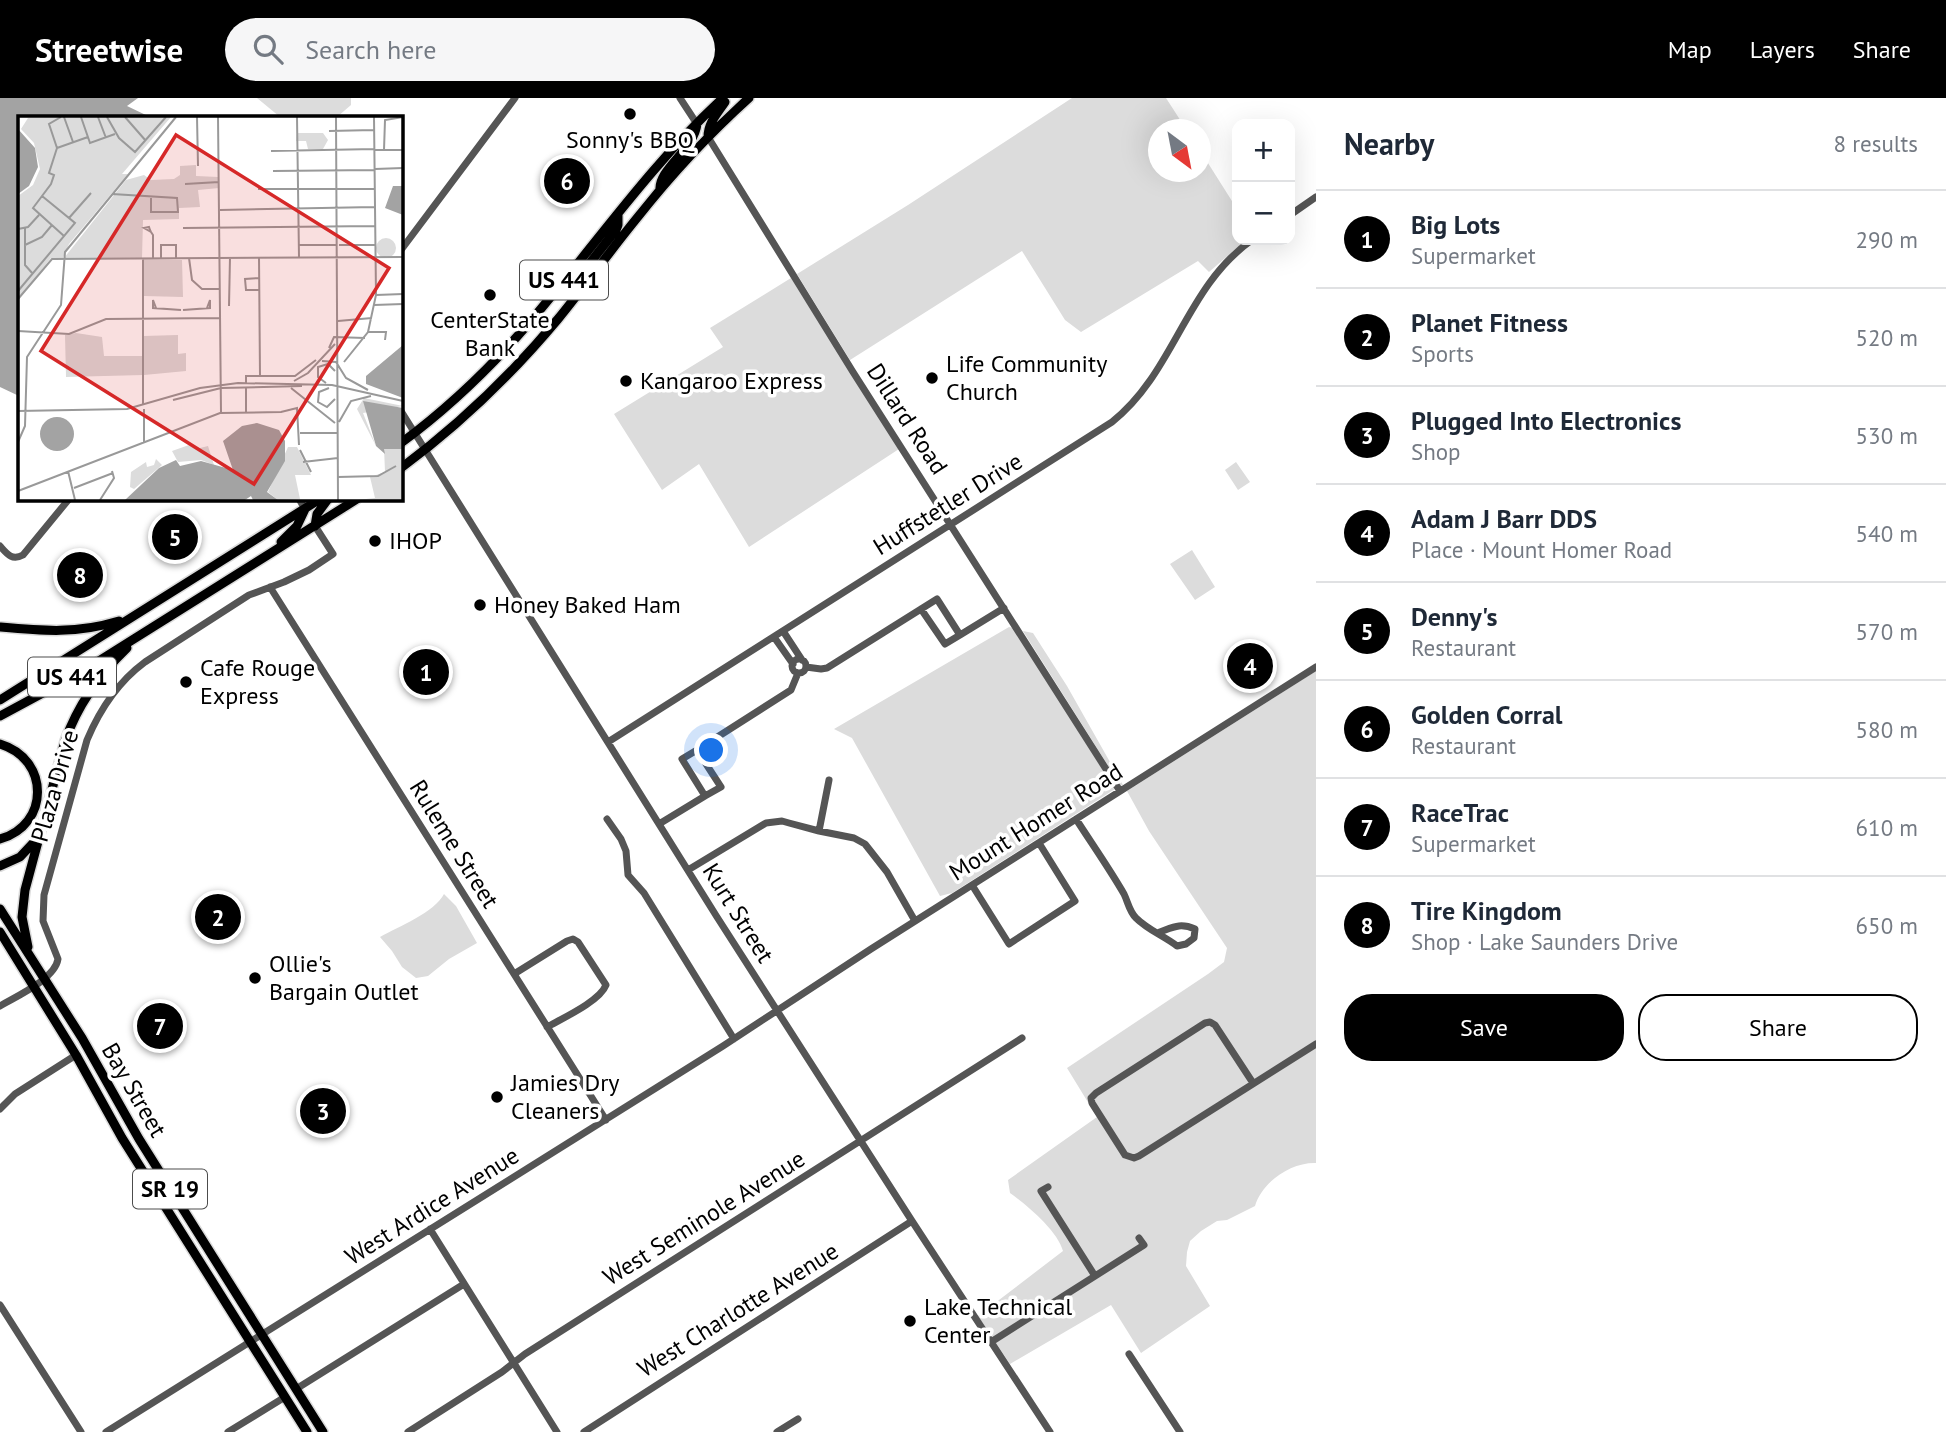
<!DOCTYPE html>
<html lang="en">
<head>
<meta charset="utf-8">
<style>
  body { margin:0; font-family:"PT Sans",sans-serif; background:#f6f6f7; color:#1f2937 }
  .controls { position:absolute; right:21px; top:21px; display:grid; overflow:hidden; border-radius:14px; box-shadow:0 7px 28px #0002 }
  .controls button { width:63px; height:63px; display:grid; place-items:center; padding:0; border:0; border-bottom:2px solid #e0e1e3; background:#fff; color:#1f2937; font:35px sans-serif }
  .compass { position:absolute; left:1148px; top:21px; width:63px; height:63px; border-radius:50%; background:#fff; box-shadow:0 7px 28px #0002; rotate:148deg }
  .you { position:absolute; left:712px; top:653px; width:24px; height:24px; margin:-18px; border:5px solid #fff; border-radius:50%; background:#1a73e8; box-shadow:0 0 0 10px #1a73e833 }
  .badge { display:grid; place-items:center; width:46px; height:46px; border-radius:50%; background:#000; color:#fff; font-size:23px; font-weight:700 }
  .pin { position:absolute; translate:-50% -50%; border:4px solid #fff; box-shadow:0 2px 7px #0006 }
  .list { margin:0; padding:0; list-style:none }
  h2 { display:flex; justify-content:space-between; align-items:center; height:91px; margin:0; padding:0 28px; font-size:30px }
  h2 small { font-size:23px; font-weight:400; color:#747a83 }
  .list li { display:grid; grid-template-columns:46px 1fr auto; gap:21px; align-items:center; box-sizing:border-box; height:98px; padding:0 28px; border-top:2px solid #e0e1e3 }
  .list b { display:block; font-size:26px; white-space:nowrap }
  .list p { margin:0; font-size:23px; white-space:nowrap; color:#747a83 }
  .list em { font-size:23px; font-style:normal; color:#747a83 }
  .actions { display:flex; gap:14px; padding:21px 28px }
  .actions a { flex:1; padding:16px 0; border:2px solid #000; border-radius:28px; text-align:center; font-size:24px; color:#000 }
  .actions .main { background:#000; color:#fff }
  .icon { flex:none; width:38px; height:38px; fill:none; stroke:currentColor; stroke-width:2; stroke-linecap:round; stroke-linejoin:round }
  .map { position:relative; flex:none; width:1316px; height:1334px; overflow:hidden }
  header { display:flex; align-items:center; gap:42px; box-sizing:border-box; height:98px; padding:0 35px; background:#000; color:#fff }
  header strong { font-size:33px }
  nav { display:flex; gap:38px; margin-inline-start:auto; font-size:24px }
  .search { width:490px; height:63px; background:#f6f6f7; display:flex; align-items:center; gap:18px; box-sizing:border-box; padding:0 24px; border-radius:38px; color:#747a83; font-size:26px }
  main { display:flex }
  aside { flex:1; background:#fff }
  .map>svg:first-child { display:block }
  .green { fill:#dcdcdc }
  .water { fill:#a3a3a3 }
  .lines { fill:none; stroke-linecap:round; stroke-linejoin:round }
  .major-casing { stroke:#dbdbdb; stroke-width:12 }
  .minor { stroke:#555; stroke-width:7 }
  .major { stroke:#000; stroke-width:9 }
  .poi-dot { fill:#000; stroke:#fff; stroke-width:2.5 }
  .labels { text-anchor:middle; stroke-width:7; stroke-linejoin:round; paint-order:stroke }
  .shield { fill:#fff; stroke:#4c4c4c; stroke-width:2 }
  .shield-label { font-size:23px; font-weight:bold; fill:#000 }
  .poi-label { font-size:24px; fill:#000; stroke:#fff; text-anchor:start }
  .street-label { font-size:24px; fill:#000; stroke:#fff }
  .inset-road { fill:none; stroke:#999; stroke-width:2 }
  .view { fill:#d62828; fill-opacity:0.15; stroke:#d62828; stroke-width:3.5 }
  .inset-edge { fill:none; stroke:#000; stroke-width:3.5 }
</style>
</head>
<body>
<header>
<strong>Streetwise</strong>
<div class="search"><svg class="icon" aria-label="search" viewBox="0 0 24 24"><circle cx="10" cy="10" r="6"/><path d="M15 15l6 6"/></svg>Search here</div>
<nav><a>Map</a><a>Layers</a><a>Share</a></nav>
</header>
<main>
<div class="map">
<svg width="1316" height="1334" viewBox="0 0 1316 1334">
  <rect width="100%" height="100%" fill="#fff"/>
  <!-- green -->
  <path class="green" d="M 257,0 L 351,0 L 351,7 L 337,19 L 280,19 Z
    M 1072,0 L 1166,0 L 1186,31 L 1158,32 L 1158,74 L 1200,74 L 1201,54 L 1237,111 L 1237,142 L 1246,142 L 1209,174 L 1198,163 L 1081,234 L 1065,222 L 1022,153 L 850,262 L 797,176 L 908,107 Z
    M 791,180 L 899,351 L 749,449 L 699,366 L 662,392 L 614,316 L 723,249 L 710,230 Z
    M 1236,364 L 1250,384 L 1238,392 L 1225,372 Z
    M 1192,452 L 1215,489 L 1195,502 L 1170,466 Z
    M 1009,529 L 1013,530 L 1115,691 L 952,795 L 940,798 L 852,640 L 834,631 Z
    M 1023,533 L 1033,535 L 1067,588 L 1123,687 L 1121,688 Z
    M 1316,573 L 1316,1065 C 1291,1064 1262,1084 1255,1108 L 1227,1122 L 1217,1123 L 1201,1133 L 1190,1143 L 1187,1154 L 1186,1168 L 1210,1208 L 1141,1255 L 1111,1207 L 1010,1266 L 978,1218 L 1063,1153 C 1058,1133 1027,1107 1010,1095 L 1008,1082 L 1097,1019 L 1067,970 L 1208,876 L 1224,864 L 1227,850 L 1149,733 L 1127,693 Z
    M 444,796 L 456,808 L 477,845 L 449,861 L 428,878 L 416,880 L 402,869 L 392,853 L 380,839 C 398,829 435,814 444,796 Z"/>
  <!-- water -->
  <path class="water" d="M 0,0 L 138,0 L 127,8 L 150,19 L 19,19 L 19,298 L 0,289 Z"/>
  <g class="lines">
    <!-- major casing -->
    <g class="major-casing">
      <path id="major" d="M 708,39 C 708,25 717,16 725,4
        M 660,92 C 658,71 694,52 697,26
        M 578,196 L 579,181 L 582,175 L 616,132 L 618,127 L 618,116
        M 401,345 C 447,311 491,269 529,225 C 593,150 650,67 723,0
        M 401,370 C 459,327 512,276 558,221 C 585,188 610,153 637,120 C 671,77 708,37 749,0
        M 315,428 L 317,416 L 328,401
        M 281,444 L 297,428 L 305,411
        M 0,529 C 44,533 76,536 119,523
        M 0,602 L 320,401
        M 0,618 L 78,576 L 357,401
        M 0,646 C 50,661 50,727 0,741
        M 0,768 L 20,759 L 35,743
        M 0,811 L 82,940 L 139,1041 L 323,1334
        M 0,834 L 76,957 L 122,1040 L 307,1334
        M 28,849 L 22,819 L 25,792 L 65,643 C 78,606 99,577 127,550"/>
    </g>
    <!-- minor -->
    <path class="minor" d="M 680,0 L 697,26
      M 708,39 L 853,274 L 1120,693
      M 1290,117 L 1316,99
      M 401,152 L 515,0
      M 401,313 L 717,819 L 912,1123 L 1050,1334
      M 299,401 L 305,411
      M 0,448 C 7,456 12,463 23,457 L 69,401
      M 270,489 L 606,1022
      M 783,533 L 802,562
      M 960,537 L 1004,510
      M 774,539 L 793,566
      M792 568a7 7 0 1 1 14 0a7 7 0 1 1-14 0Z
      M 806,569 L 821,571 L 827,570 L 937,501 L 960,537 L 945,546 L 921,511
      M 608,644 L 1112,324 C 1175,274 1185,189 1252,142
      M 697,652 L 721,689 L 705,698 L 682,661 L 697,652 L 791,592 L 798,575
      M 607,721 L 621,741 L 626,753 L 628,777 L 644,795 L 734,941
      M 1076,721 C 1092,746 1109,770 1124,796 C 1128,804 1129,813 1136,820 C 1148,832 1164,838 1177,848 L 1186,846 L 1194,840 L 1195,831 C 1179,824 1172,830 1157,835
      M 659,726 L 705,698
      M 819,733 L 829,682
      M 688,772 L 766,725 L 782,723 L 789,725 L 819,733 L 854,740 L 865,746 L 887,774 L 915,823
      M 972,787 L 1009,846 L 1075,803 L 1039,745
      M 514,876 L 567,843 L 573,841 L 578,844 L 606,887 C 600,903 563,920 547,929
      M 0,908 C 17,898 55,881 58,861 L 43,823 L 44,797 L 87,642 C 100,611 118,584 145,564 L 249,497 L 284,484 L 309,472 L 333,456 L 315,428
      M 1253,985 L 1215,927 L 1210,924 L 1205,925 L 1096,995 L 1091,1000 L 1092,1005 L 1125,1057 L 1134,1060 L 1139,1058 L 1316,946
      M 0,1011 L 15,996 L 76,957
      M 1048,1089 L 1041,1093 L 1095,1178
      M 430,1131 L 557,1334
      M 0,1207 L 81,1334
      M 991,1244 L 1144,1147 L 1139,1140
      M 1129,1256 L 1180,1334
      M 296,1291 L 464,1186
      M 106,1334 L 723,948 L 871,851 L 1316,569
      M 228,1334 L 285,1299
      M 408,1334 L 502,1274 L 525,1256 L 1022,940
      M 584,1334 L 912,1123
      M 777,1334 L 798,1321"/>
    <!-- major -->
    <use href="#major" class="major"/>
  </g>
  <!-- markers -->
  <g class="poi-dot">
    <circle cx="630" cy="16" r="7"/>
    <circle cx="490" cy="197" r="7"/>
    <circle cx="932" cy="280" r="7"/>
    <circle cx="626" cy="283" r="7"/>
    <circle cx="375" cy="443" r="7"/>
    <circle cx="480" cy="507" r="7"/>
    <circle cx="186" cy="584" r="7"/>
    <circle cx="255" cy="880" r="7"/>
    <circle cx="497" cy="999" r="7"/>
    <circle cx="910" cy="1223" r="7"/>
  </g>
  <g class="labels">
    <!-- shield labels -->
    <g class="shield">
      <rect x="520" y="162.5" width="88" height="39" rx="5"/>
      <rect x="28" y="559.5" width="88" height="39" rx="5"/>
      <rect x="133" y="1071.5" width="74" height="39" rx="5"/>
    </g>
    <g class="shield-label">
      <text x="564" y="190">US 441</text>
      <text x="72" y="587">US 441</text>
      <text x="170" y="1099">SR 19</text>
    </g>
    <!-- poi labels -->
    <g class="poi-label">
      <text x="630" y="50" text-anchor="middle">Sonny's BBQ</text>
      <text x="490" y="230" text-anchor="middle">CenterState<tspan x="490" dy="28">Bank</tspan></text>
      <text x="946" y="274">Life Community<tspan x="946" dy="28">Church</tspan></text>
      <text x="640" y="291">Kangaroo Express</text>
      <text x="389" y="451">IHOP</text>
      <text x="494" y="515">Honey Baked Ham</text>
      <text x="200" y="578">Cafe Rouge<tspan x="200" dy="28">Express</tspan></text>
      <text x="269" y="874">Ollie's<tspan x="269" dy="28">Bargain Outlet</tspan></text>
      <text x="511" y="993">Jamies Dry<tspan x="511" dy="28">Cleaners</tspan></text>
      <text x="924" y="1217">Lake Technical<tspan x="924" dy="28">Center</tspan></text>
    </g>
    <!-- street labels -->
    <g class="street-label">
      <text transform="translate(907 321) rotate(57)" y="8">Dillard Road</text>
      <text transform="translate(948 406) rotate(-32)" y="8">Huffstetler Drive</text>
      <text transform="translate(55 688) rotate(-74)" y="8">Plaza Drive</text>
      <text transform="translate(1036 724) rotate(-32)" y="8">Mount Homer Road</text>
      <text transform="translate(454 746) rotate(58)" y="8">Ruleme Street</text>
      <text transform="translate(738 815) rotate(58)" y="8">Kurt Street</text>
      <text transform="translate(134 992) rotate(60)" y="8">Bay Street</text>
      <text transform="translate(432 1108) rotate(-32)" y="8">West Ardice Avenue</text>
      <text transform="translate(704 1120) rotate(-32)" y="8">West Seminole Avenue</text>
      <text transform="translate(738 1212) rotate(-32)" y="8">West Charlotte Avenue</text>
    </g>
  </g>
  <!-- overview -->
  <g transform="translate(18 18)">
    <rect width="385" height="385" fill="#fff"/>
    <path d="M 153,1 L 104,58 L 110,58 L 51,128 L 45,142 L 33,142 L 0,184 L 0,80 L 15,69 L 22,53 L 16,27 L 3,13 L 10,2 ZM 279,17 L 305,17 L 310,24 L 305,33 L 290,33 L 288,25 L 278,25 ZM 178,49 L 178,60 L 200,61 L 201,72 L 180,74 L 182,91 L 161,92 L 161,103 L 125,104 L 124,142 L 46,142 L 108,64 L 126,59 L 133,64 L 156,63 L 162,59 L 162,50 ZM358 132a10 10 0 1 1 20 0a10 10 0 1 1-20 0ZM 125,143 L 164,144 L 165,181 L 126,180 ZM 58,217 L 84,221 L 86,240 L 125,240 L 125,259 L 48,261 L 47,219 ZM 160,219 L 160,238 L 168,237 L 168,255 L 126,259 L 126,220 ZM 346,282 L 385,290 L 345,297 L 358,330 L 339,293 ZM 171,329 L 178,333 L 190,330 L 196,349 L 183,344 L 160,346 L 154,335 ZM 270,331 L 279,331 L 293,359 L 277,359 L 282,383 L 260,384 L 250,376 ZM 366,332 L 385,332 L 385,384 L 339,384 L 357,382 L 352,361 L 367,356 ZM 138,343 L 144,349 L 116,373 L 112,371 L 113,356 L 128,346 L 129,351 L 136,349 Z" fill="#dcdcdc"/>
    <path d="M 0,13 L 17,32 L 20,51 L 11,70 L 0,78 ZM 375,70 L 385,70 L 385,99 L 367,92 ZM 385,229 L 385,282 L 348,268 L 348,260 ZM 345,285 L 385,292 L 384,333 L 366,333 L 367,338 L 358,330 ZM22 318a17 17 0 1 1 34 0a17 17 0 1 1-34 0ZM 239,307 L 261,314 L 267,325 L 267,345 L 249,376 L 260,384 L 235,384 L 233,380 L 227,384 L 107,384 L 141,352 L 158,344 L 162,350 L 183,345 L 215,354 L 205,325 L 224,310 Z" fill="#a3a3a3"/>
    <path class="inset-road" d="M 46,1 L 55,26M 63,1 L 72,27 L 97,18M 80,1 L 88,22M 89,1 L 101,22 L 117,36 L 148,1M 107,1 L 128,25M 179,1 L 180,50M 200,1 L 203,297M 279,1 L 281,141M 318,1 L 320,384M 311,15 L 356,14M 39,32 L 31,57 L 36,59 L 33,68 L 15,92 L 46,120M 39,32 L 31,8 L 43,1M 39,32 L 70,21M 357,34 L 385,34M 366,34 L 367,4 L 385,1M 253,35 L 357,33M 357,53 L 385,52M 255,55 L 357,54M 167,68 L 201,66M 240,73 L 357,73M 94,78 L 159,82 L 160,96 L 133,96 L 133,82M 202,94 L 357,91M 51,102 L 73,77M 7,112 L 7,149 L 15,158M 165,112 L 357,110M 0,113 L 10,111 L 21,99M 133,116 L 126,112 L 131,111 L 132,114 L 133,116 L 135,119 L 135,142M 7,129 L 24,121 L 34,109M 281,129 L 318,129M 321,129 L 357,129M 241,141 L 242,261M 125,142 L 125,288M 143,142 L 143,129 L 158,129 L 158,142M 171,142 L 174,164 L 184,173 L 202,173M 241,162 L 227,163 L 228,174 L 241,174M 0,175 L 57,107 L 24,80M 358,179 L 385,178M 0,183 L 34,143 L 385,141M 356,189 L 385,188M 211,190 L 212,141M 138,192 L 135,184 L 135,192 L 163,194M 165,194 L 192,192 L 192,184 L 189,192M 320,205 L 354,202M 0,215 L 51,218 L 88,203 L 203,202M 350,216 L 368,216 L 367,224M 311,232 L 316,221 L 347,222M 304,245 L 318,246 L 328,262 L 350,274M 326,246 L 350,216 L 358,179 L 356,1M 276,265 L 290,257 L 317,228M 228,267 L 228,260 L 277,260 L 298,244M 308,267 L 300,261 L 300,251 L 310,248 L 317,255M 228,271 L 228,296M 273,272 L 317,307M 311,272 L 301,276 L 300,286 L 309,291 L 317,283M 155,284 L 203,272 L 284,270M 126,293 L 126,326M 0,295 L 109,293 L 182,272 L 220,267 L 314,269 L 385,285M 321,306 L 333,285 L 353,280M 282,317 L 319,317M 0,326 L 7,310 L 9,241 L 43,189 L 47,136 L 158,1M 282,334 L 293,356M 285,346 L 320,342M 50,355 L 57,384M 320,361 L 360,360 L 378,350M 56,372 L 95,357M 0,375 L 202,297 L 263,296 L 279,292 L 281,329M 82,384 L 96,362 L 94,355"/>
    <path class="view" d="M 158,19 L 371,152 L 236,368 L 23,235 Z"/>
    <rect width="385" height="385" class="inset-edge"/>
  </g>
</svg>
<div class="controls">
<button>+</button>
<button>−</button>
</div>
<svg class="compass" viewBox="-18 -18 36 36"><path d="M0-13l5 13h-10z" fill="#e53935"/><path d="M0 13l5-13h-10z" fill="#747a83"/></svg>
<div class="you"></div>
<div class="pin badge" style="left:426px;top:574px">1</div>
<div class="pin badge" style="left:218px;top:819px">2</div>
<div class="pin badge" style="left:323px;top:1013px">3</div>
<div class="pin badge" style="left:1250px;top:568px">4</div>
<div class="pin badge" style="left:175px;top:439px">5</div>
<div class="pin badge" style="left:567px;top:83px">6</div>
<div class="pin badge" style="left:160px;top:928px">7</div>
<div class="pin badge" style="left:80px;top:477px">8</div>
</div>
<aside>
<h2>Nearby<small>8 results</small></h2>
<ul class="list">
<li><span class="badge">1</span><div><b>Big Lots</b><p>Supermarket</p></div><em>290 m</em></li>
<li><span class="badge">2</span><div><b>Planet Fitness</b><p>Sports</p></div><em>520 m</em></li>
<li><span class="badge">3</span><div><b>Plugged Into Electronics</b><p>Shop</p></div><em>530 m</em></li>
<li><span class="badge">4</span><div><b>Adam J Barr DDS</b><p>Place · Mount Homer Road</p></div><em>540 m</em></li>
<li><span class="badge">5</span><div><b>Denny's</b><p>Restaurant</p></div><em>570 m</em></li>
<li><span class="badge">6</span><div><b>Golden Corral</b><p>Restaurant</p></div><em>580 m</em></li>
<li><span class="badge">7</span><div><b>RaceTrac</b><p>Supermarket</p></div><em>610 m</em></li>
<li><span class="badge">8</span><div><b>Tire Kingdom</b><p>Shop · Lake Saunders Drive</p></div><em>650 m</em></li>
</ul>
<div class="actions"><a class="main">Save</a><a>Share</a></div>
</aside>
</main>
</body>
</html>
